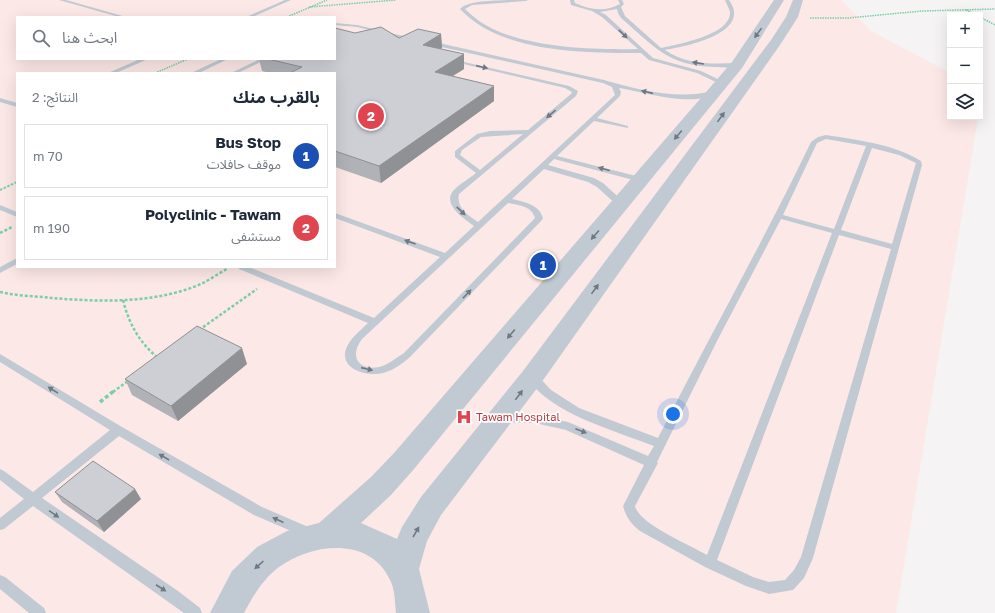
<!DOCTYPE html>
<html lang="ar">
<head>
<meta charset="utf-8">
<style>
  body { margin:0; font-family:"Golos Text","Noto Sans Arabic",sans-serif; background:#f2f2f3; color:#1f2937; direction:rtl }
  .controls { position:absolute; right:12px; top:12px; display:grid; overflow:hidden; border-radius:0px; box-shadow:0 4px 16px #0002 }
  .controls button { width:36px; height:36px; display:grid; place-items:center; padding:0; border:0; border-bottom:1px solid #e0e1e3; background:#fff; color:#1f2937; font:20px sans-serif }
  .you { position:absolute; left:673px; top:414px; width:14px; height:14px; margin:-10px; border:3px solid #fff; border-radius:50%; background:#1a73e8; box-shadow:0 0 0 6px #1a73e833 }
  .badge { display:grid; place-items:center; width:26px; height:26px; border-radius:50%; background:#ea580c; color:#fff; font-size:13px; font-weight:700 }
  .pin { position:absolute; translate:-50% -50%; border:2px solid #fff; box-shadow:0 1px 4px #0006 }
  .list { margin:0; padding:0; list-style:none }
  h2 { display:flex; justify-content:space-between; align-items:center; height:52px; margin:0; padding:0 16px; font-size:17px }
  h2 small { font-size:13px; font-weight:400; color:#747a83 }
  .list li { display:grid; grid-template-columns:26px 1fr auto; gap:12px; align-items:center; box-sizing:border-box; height:64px; margin:0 8px 8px; padding:0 8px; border:1px solid #e0e1e3; border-radius:0px }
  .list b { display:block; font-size:15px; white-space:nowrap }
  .list p { margin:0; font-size:13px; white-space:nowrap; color:#747a83 }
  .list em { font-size:13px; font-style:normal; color:#747a83 }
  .icon { flex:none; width:22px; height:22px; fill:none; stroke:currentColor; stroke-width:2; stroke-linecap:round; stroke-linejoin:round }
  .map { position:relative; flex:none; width:995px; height:613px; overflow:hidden; direction:ltr }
  .search { position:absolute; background:#fff; box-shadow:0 4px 16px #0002; left:16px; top:16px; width:320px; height:44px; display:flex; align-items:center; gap:10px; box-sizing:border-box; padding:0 14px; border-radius:0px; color:#747a83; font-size:15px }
  .panel { position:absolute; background:#fff; box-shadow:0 4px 16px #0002; left:16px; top:72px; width:320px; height:196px; border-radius:0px; direction:rtl }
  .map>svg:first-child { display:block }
  .medical { fill:#fce8e6; fill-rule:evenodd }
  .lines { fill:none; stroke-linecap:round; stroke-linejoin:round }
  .path-far3 { stroke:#7ad0a6; stroke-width:1.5; stroke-dasharray:1.5 1; stroke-linecap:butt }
  .path-far2 { stroke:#7ad0a6; stroke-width:2; stroke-dasharray:2.5 1.5; stroke-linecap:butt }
  .path-far1 { stroke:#7ad0a6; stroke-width:2.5; stroke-dasharray:3 2; stroke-linecap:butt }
  .path { stroke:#7ad0a6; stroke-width:3.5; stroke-dasharray:4 2.5; stroke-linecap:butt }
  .service { fill:#c1cad2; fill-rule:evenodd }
  .tertiary { fill:#c1cad2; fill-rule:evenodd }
  .wall { fill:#b0b2b7 }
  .shaded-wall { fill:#909195 }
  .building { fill:#cdcfd5; stroke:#909195 }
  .oneway { fill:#6e7983 }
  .labels { text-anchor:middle; stroke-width:3.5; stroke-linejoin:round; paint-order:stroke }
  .health-label { font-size:11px; fill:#be3a42; stroke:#fff; text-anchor:start }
</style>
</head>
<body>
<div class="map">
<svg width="995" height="613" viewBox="0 0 995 613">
  <rect width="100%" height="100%" fill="#f5f3f3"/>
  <!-- medical -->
  <path class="medical" d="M 3,0 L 841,0 L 871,31 L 950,73 L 950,117 L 978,117 L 896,613 L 0,613 L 0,1 ZM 17,17 L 335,17 L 335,59 L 17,59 ZM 17,73 L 335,73 L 335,267 L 17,267 Z"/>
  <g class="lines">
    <!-- path-far3 -->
    <path class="path-far3" d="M 309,7 L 396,0
      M 966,10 L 976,15
      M 287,17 L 327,0
      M 980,17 L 995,25
      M 810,18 L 848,18 L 922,11 L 995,9
      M 155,73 L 188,59"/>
    <!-- path-far2 -->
    <path class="path-far2" d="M 0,190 L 17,182"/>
    <!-- path-far1 -->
    <path class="path-far1" d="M 0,233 L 12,227
      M 0,292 C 17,296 35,296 52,298 C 101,302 157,304 203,283 C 211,279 219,273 227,269
      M 123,300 C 129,324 139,342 158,358
      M 199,330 L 257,289
      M 113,392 L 128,381"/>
    <!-- path -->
    <path class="path" d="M 100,402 L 114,391"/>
    <!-- service -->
    <path class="service" d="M 59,0 L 66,0 L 126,17 L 119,17 Z
      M 285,0 L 291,0 L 252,17 L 246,17 Z
      M 507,0 L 528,0 L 526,1 L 472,5 L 465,9 C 469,13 474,17 479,21 C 518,48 591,50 638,49 L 602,17 L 592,11 L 571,5 L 570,0 L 574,0 L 575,3 C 589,10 606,12 620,4 L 618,0 L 622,0 L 624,4 L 621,7 L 625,16 L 661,48 C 678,44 731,35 730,12 C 729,8 726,3 725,0 L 729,0 C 731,3 734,8 734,12 C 736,37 682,47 665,50 C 686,65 712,64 737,63 L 740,65 C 734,69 723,67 715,67 C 668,66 655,47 621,18 L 618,13 L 617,9 L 600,12 L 606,15 L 653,58 L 701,71 L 724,82 L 724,84 L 720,84 L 697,73 L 649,60 L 641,53 C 584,53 501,53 460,9 C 468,0 494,1 507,0 Z
      M 335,23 L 357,25 L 416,39 L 413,41 L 357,27 L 335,25 Z
      M 430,41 L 604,80 C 639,90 677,100 713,91 L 716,93 C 693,108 644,92 619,88 L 621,92 L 620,96 L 597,118 L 628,126 L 628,128 L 594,121 L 557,156 L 644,178 L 644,182 L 641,182 L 554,159 L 548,165 L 594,178 L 603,183 L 624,202 L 624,206 L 618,206 L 597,187 L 588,182 L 544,169 L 512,199 C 524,202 539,204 543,218 L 542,220 L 410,357 C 402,364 394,370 383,373 C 369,377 339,370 346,349 C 350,338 360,331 368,323 L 239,269 L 238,267 L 249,267 L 374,318 L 440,257 L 335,218 L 335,213 L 445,253 L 474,226 C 465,219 442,205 453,191 C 459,184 469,179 476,173 L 455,157 L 455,151 L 477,134 L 490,131 L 528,130 L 571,94 L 572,92 L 565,88 L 451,61 L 451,59 L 569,86 L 578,91 L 576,96 L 459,194 C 456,208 468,215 478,222 L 615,95 L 612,87 L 603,83 L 428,44 L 427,43 ZM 523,134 L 480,170 L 460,155 L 462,150 L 481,137 ZM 508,203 C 518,205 532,206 535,218 L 404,353 C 396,358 388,365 379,367 C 358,371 349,356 362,339 Z
      M 140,59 L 148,59 L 116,73 L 108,73 Z
      M 221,59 L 228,59 L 199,73 L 191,73 Z
      M 260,59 L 267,59 L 238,73 L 231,73 Z
      M 0,98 L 17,103 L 17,107 L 0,102 Z
      M 826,135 C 857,140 894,144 921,161 L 922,165 L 813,558 L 804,578 L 793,590 L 769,594 L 746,586 L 705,567 L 640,531 C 631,524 626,517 623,506 L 644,465 L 566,430 L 535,423 L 503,422 L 499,421 L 498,418 L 499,415 L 503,414 L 535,415 L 568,422 L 648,456 L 654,446 C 616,431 548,413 527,377 L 528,374 L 536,374 L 551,390 L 579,408 L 658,438 C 708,339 763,242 811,142 L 818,137 ZM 826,139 L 866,146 L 834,229 L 783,215 L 817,143 ZM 872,148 L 899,155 L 916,163 L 892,244 L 841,230 ZM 781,219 L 832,233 L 707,555 C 690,545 639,524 635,506 L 658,463 L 657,462 L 717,341 ZM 839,235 L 891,249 L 801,557 L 794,570 L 785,580 L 769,582 L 753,577 L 717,560 Z
      M 0,205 L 17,212 L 17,217 L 0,210 Z
      M 17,258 L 17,264 L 0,273 L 0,267 Z
      M 0,354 L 122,427 L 262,507 L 313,529 L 315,533 L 313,537 L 309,539 L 305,537 L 254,515 L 119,436 L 42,498 L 178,591 L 200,608 L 202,613 L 184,613 L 33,506 L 4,529 L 0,530 L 0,518 L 24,499 L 0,480 L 0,469 L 4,471 L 33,492 L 110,430 L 0,362 Z
      M 0,575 L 5,577 L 44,608 L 46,613 L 29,613 L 0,589 Z"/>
    <!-- tertiary -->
    <path class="tertiary" d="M 774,0 L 784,0 L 742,68 L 414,469 L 391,495 L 361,523 L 397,539 L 402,527 L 421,497 L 523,371 L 771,40 L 786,17 L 793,0 L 803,0 L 798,17 L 780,45 L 541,383 L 441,515 L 427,541 L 419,569 L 430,613 L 396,613 C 395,603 395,589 390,580 C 370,536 312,543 279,567 C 263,579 253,596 244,613 L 210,613 L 232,571 L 257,547 L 287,531 L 319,523 L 371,477 L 394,453 L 732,62 Z"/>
  </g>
  <!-- wall -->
  <path class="wall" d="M 355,33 L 399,38 L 441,34 L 442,48 L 441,49 L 464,54 L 464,69 L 453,76 L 494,86 L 494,101 L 381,183 L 335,167 L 335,73 L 269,73 L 262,71 L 259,59 L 335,59 Z
    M 247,364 L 178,421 L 132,395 L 125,379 Z
    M 55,492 L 141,499 L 104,532 L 62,502 Z"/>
  <!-- shaded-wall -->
  <path class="shaded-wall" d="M 441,34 L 442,48 L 424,59 L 423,45 Z
    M 464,54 L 464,69 L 436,86 L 435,72 Z
    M 494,86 L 494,101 L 381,183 L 379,166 Z
    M 242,348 L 247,364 L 178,421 L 171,406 Z
    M 135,489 L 141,499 L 104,532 L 97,521 Z"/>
  <!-- building -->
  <path class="building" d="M 381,27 L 399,38 L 418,29 L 441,34 L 423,45 L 464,54 L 435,72 L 494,86 L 379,166 L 335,151 L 335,73 L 290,73 L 302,67 L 268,59 L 335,59 L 335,28 L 355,33 Z
    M 197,326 L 242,348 L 171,406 L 125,379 Z
    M 93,461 L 135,489 L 97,521 L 55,492 Z"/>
  <!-- one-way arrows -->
  <defs><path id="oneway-solid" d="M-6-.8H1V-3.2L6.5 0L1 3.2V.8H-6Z"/></defs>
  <g class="oneway">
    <use href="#oneway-solid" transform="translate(758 33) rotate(126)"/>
    <use href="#oneway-solid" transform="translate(623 34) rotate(44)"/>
    <use href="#oneway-solid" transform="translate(698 63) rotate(-171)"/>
    <use href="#oneway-solid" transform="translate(482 67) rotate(13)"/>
    <use href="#oneway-solid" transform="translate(647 92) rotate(-167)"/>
    <use href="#oneway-solid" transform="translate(551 114) rotate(140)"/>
    <use href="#oneway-solid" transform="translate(721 117) rotate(-54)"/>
    <use href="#oneway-solid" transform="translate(678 135) rotate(130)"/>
    <use href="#oneway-solid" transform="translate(604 169) rotate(-165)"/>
    <use href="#oneway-solid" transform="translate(461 211) rotate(44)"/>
    <use href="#oneway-solid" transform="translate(595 235) rotate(131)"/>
    <use href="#oneway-solid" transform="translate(410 242) rotate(-160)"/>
    <use href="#oneway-solid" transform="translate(595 289) rotate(-54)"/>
    <use href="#oneway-solid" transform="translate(467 294) rotate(-46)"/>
    <use href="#oneway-solid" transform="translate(511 334) rotate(130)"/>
    <use href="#oneway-solid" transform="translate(367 369) rotate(13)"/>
    <use href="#oneway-solid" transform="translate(53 390) rotate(-148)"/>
    <use href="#oneway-solid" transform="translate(519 395) rotate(-53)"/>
    <use href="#oneway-solid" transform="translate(581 431) rotate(21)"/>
    <use href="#oneway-solid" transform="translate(164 457) rotate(-150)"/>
    <use href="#oneway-solid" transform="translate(54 514) rotate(35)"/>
    <use href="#oneway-solid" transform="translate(278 520) rotate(-156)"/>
    <use href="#oneway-solid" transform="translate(416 532) rotate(-60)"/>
    <use href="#oneway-solid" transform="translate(259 565) rotate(138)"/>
    <use href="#oneway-solid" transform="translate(161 588) rotate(33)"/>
  </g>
  <!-- icons -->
  <defs>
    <g id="hospital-bare" transform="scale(1.2)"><path d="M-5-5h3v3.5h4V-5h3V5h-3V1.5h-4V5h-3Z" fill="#e0444e" stroke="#fff" stroke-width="2.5" paint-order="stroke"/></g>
  </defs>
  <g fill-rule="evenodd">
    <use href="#hospital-bare" x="464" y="417"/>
  </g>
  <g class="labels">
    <!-- health labels -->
    <g class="health-label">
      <text x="476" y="421">Tawam Hospital</text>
    </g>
  </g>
</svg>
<div class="controls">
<button>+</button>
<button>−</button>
<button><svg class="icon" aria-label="layers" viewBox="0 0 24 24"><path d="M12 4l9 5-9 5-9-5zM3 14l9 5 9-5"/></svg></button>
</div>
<div class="you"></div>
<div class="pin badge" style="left:543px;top:265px;background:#1a4fb4">1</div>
<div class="pin badge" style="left:371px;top:116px;background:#e0444e">2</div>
<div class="search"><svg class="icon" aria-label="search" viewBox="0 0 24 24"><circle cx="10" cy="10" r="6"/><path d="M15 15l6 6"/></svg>ابحث هنا</div>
<section class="panel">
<h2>بالقرب منك<small>النتائج: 2</small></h2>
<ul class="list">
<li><span class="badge" style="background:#1a4fb4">1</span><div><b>Bus Stop</b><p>موقف حافلات</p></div><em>70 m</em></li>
<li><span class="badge" style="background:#e0444e">2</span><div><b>Polyclinic - Tawam</b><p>مستشفى</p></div><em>190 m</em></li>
</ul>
</section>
</div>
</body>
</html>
